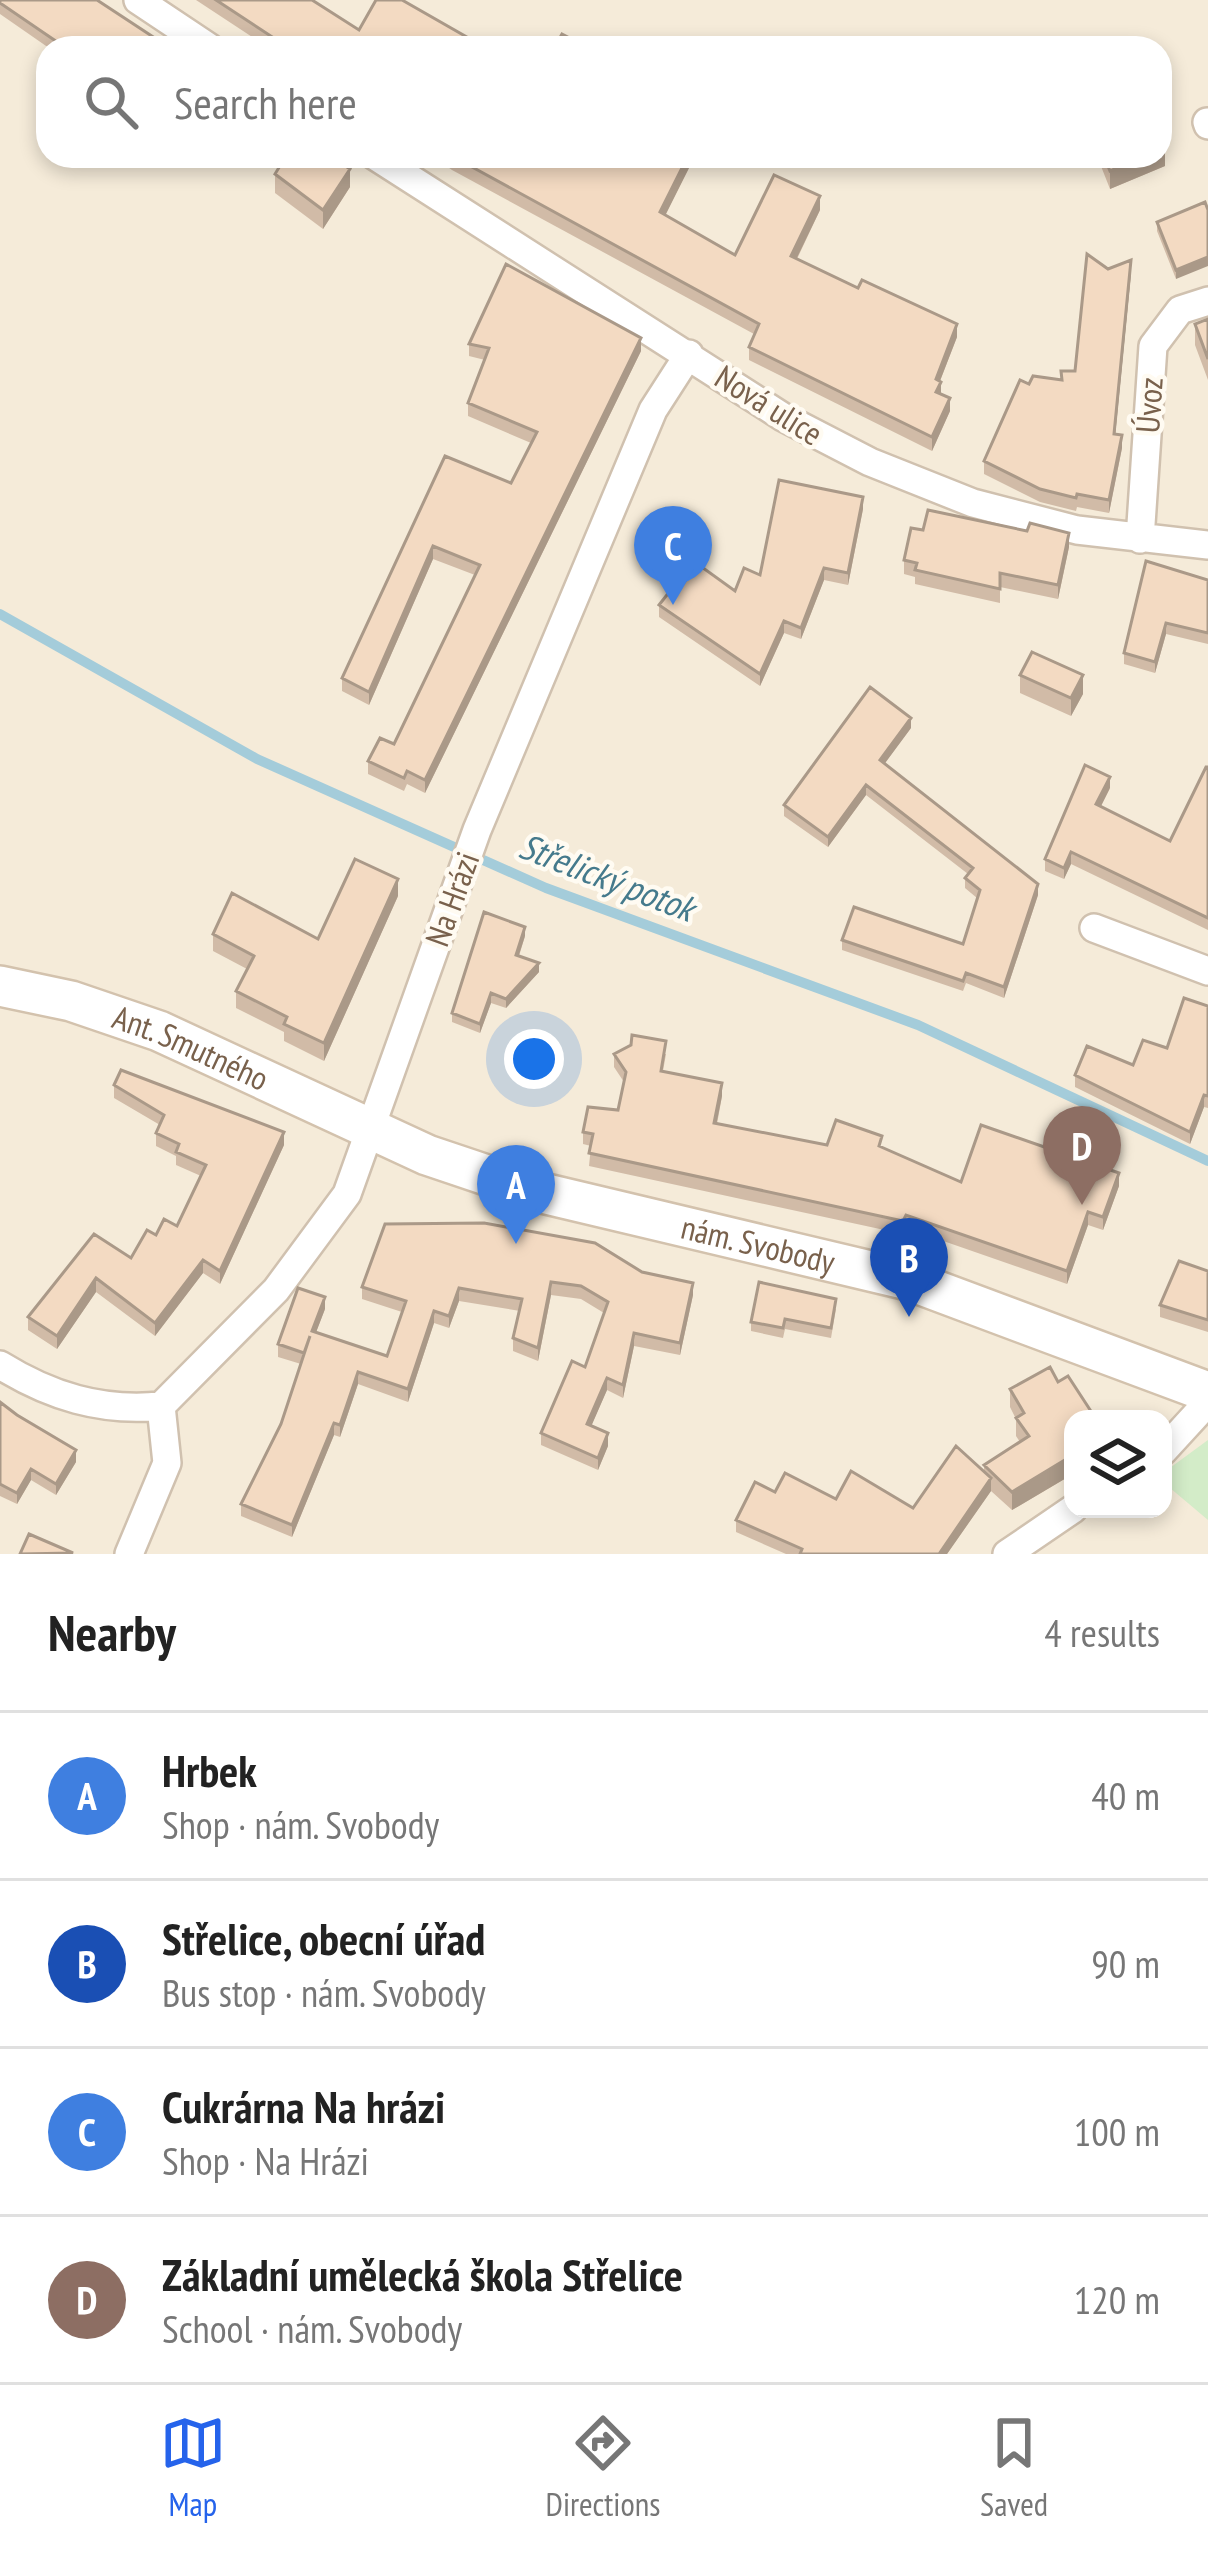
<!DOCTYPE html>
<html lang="en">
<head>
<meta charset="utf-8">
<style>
  body { margin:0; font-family:"PT Sans Narrow",sans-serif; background:#f6f6f6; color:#222 }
  .controls { position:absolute; right:36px; bottom:36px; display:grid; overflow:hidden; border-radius:24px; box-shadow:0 6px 18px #0003 }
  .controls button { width:108px; height:108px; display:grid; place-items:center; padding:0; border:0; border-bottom:3px solid #e0e0e0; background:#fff; color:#222; font:60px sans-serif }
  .you { position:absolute; left:534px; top:1059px; width:42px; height:42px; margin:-30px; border:9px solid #fff; border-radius:50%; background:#1a73e8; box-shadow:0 0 0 18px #1a73e833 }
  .badge { display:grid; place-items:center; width:78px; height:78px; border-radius:50%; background:#2563eb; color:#fff; font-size:39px; font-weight:700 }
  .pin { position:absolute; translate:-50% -99px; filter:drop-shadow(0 3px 6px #0008) }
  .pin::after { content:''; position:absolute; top:63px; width:42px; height:36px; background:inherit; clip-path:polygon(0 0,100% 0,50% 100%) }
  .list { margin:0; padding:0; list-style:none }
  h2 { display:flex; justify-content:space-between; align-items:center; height:156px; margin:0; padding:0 48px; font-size:51px }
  h2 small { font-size:39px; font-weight:400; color:#767676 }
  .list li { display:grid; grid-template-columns:78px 1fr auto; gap:36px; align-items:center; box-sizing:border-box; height:168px; padding:0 48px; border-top:3px solid #e0e0e0 }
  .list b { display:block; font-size:45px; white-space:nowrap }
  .list p { margin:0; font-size:39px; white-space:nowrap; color:#767676 }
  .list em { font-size:39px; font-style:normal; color:#767676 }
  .icon { flex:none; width:66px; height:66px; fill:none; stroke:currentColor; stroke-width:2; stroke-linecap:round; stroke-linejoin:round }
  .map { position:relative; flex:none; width:1208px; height:1554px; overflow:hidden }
  .search { position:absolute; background:#fff; box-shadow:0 6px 18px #0003; left:36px; right:36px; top:36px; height:132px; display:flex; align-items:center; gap:30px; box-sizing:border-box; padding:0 42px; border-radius:36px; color:#767676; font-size:45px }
  .sheet { height:828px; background:#fff }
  nav { display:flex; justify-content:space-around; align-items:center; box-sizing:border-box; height:168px; border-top:3px solid #e0e0e0; background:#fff; font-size:33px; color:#767676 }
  nav a { display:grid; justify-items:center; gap:6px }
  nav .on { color:#2563eb }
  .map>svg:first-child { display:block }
  .residential { fill:#f5ebd9; fill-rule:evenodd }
  .green { fill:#d3ecc8 }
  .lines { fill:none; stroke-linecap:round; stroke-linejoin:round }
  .stream { stroke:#a4ccda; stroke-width:10 }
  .street-casing { stroke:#d0c1af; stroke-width:32 }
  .secondary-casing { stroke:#d3c2ad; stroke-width:44 }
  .street { stroke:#fff; stroke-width:27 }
  .secondary { stroke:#fff; stroke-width:39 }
  .wall { fill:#d1bba7 }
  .shaded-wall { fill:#a98 }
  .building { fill:#f3dac2; stroke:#a98; stroke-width:3 }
  .labels { text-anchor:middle; stroke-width:9; stroke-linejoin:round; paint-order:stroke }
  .street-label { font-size:33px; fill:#79614c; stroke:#fffbf2 }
  .water-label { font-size:36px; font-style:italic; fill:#457a8c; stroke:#fffbf2 }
</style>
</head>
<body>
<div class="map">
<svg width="1208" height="1554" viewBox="0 0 1208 1554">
  <rect width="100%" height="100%" fill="#fdf8eb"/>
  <!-- residential -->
  <path class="residential" d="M 0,0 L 1208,0 L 1208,1554 L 0,1554 ZM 48,48 L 1160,48 L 1160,156 L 48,156 ZM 1073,1419 L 1163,1419 L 1163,1509 L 1073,1509 Z"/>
  <!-- green -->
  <path class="green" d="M 1208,1440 L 1208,1520 L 1163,1482 L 1163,1473 Z"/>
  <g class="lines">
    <!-- stream -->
    <path class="stream" d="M 0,614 L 257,759 L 546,888 L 918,1025 L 1208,1161"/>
    <!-- street casing -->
    <g class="street-casing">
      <path id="street" d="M 138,0 L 210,48
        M 1207,122 L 1208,125
        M 375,156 L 783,417 L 870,462 L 973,503 L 1077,530 L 1208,545
        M 1140,539 L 1153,346 L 1180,310 L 1208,301
        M 1094,928 L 1208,971
        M 0,1365 C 50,1396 101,1412 161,1406
        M 161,1406 L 276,1290 L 347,1194 L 477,830 L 653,410 L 689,354
        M 1163,1451 L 1208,1402
        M 129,1554 L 167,1463 L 161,1406
        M 1007,1554 L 1073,1509"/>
    </g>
    <!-- secondary casing -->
    <g class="secondary-casing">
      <g id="secondary">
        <path id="s1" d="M 0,986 L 71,1001 L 159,1031 L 427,1155 L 534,1191 L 908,1280 L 1208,1392"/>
      </g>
    </g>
    <!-- street -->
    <use href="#street" class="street"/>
    <!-- secondary -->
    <use href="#secondary" class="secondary"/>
  </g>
  <!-- wall -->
  <path class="wall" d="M 0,0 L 170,48 L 49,48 L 0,14 Z
    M 196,0 L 312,0 L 359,30 L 486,48 L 269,48 Z
    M 432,156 L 695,156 L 665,215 L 735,255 L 820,210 L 797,259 L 957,337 L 940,381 L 941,394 L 950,411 L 932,451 L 749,360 L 749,347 L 754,334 L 452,170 Z
    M 1097,156 L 1160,156 L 1165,166 L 1110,189 Z
    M 275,174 L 350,187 L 323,229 L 275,193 Z
    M 1205,202 L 1176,279 L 1157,231 L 1157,222 Z
    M 1108,269 L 1131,273 L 1115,434 L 1122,448 L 1109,513 L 1077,507 L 1076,511 L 1040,502 L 984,474 L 984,461 L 1029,384 L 1061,380 L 1075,371 Z
    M 1208,319 L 1208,380 L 1195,345 L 1195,324 Z
    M 469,344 L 641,351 L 425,793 L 407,784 L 404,791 L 368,774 L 368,761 L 394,744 L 475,575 L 433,559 L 369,705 L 342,691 L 342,678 L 445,456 L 511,483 L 531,443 L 468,416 L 468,403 L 485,360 L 469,356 Z
    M 863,509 L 848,585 L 824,580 L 801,639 L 784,633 L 760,686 L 659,617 L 659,605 L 685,581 L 735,591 Z
    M 923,530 L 1069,547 L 1058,599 L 1000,587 L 1000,603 L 915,584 L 915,577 L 904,574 L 904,560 Z
    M 1208,580 L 1208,644 L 1166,634 L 1155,673 L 1124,664 L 1124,653 Z
    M 1020,675 L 1083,694 L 1071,716 L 1020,693 Z
    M 911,728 L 884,764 L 1038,895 L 1004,998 L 966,983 L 963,991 L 842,950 L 842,940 L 963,944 L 977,898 L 965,888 L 965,878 L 968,874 L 866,795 L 828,847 L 784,816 L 784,805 Z
    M 1208,767 L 1208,930 L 1071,864 L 1064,879 L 1045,871 L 1045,859 L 1110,788 L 1101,806 L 1170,841 Z
    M 398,896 L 324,1061 L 284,1041 L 284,1032 L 236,1008 L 236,991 L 247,969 L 213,951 L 213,934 L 318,939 Z
    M 525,936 L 519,956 L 539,972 L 506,1008 L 491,1003 L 480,1033 L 452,1022 L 452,1013 Z
    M 1208,1006 L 1208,1108 L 1204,1107 L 1190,1144 L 1075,1087 L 1075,1075 L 1133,1065 L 1167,1048 Z
    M 614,1054 L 666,1054 L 663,1071 L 722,1096 L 717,1124 L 827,1145 L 882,1147 L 961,1182 L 1119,1186 L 1103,1230 L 1088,1225 L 1067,1284 L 906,1228 L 903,1234 L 589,1166 L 591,1146 L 583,1144 L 583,1132 L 618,1110 L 624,1082 L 614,1067 Z
    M 114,1085 L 284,1145 L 220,1284 L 203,1273 L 155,1336 L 96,1292 L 57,1349 L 28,1330 L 28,1317 L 131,1258 L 156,1235 L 177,1226 L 201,1176 L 176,1165 L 176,1156 L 156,1146 L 156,1133 L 160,1125 L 114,1098 Z
    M 1208,1271 L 1208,1332 L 1160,1317 L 1160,1305 Z
    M 642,1272 L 693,1295 L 680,1355 L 634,1346 L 623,1398 L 607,1390 L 591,1426 L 608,1446 L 598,1470 L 541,1445 L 541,1433 L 585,1367 L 604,1313 L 581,1299 L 551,1295 L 538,1361 L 513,1351 L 513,1338 L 520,1311 L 459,1301 L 449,1328 L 434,1323 L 408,1402 L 358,1384 L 340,1437 L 334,1435 L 292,1537 L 241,1516 L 241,1504 L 281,1424 L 301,1364 L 278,1357 L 278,1344 L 325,1309 L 316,1332 L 387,1356 L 402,1312 L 362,1299 L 362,1287 Z
    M 836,1309 L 831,1338 L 785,1329 L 783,1338 L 751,1331 L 751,1322 Z
    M 1010,1389 L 1073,1419 L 1073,1474 L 1012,1510 L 991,1491 L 947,1554 L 786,1554 L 736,1532 L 736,1520 L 775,1492 L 913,1508 L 984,1472 L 984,1465 L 1020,1442 L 1016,1436 L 1016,1419 L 1010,1407 Z
    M 0,1402 L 76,1462 L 56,1495 L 31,1480 L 17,1504 L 0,1496 Z"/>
  <!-- shaded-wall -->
  <path class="shaded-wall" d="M 1165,148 L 1165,166 L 1110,189 L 1110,171 L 1145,156 L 1160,156 L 1160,150 Z
    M 688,156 L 695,156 L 660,226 L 660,212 Z
    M 350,169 L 350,187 L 323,229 L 323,210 Z
    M 820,196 L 820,210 L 791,270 L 791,256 Z
    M 1208,257 L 1208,266 L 1176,279 L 1176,270 Z
    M 1131,260 L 1131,273 L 1114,447 L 1114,434 Z
    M 957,324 L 957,337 L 938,386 L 941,382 L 941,395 L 936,405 L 936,379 Z
    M 641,338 L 641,351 L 425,793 L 425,780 Z
    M 950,398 L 950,411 L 932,451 L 932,437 Z
    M 1122,435 L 1122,448 L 1109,513 L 1109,500 Z
    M 863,497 L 863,509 L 848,585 L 848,573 Z
    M 1069,533 L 1069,547 L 1058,599 L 1058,585 Z
    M 433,546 L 433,559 L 369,705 L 369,692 Z
    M 824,568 L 824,580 L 801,639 L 801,628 Z
    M 784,621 L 784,633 L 760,686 L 760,674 Z
    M 1166,623 L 1166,634 L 1155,673 L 1155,662 Z
    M 1083,675 L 1083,694 L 1071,716 L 1071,698 Z
    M 911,718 L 911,728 L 880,770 L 880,760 Z
    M 1110,777 L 1110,788 L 1096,816 L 1096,804 Z
    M 866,785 L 866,795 L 828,847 L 828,837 Z
    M 1071,852 L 1071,864 L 1064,879 L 1064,868 Z
    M 398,879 L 398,896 L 324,1061 L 324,1043 Z
    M 1038,884 L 1038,895 L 1004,998 L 1004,987 Z
    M 525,927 L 525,936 L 516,964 L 516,955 Z
    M 539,963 L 539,972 L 506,1008 L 506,999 Z
    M 491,993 L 491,1003 L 480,1033 L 480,1024 Z
    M 722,1083 L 722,1096 L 714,1136 L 714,1123 Z
    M 1204,1095 L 1204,1107 L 1190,1144 L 1190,1132 Z
    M 284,1132 L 284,1145 L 220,1284 L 220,1271 Z
    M 1119,1173 L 1119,1186 L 1103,1230 L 1103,1217 Z
    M 1088,1212 L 1088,1225 L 1067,1284 L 1067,1271 Z
    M 203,1260 L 203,1273 L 155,1336 L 155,1323 Z
    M 96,1278 L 96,1292 L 57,1349 L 57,1336 Z
    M 551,1282 L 551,1295 L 538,1361 L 538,1348 Z
    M 693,1283 L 693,1295 L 680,1355 L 680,1343 Z
    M 459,1288 L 459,1301 L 449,1328 L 449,1316 Z
    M 325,1297 L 325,1309 L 312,1343 L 312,1331 Z
    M 434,1311 L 434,1323 L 408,1402 L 408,1389 Z
    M 634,1333 L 634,1346 L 623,1398 L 623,1385 Z
    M 358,1372 L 358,1384 L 340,1437 L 340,1425 Z
    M 607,1378 L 607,1390 L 587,1436 L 587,1424 Z
    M 334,1423 L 334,1435 L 292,1537 L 292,1525 Z
    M 608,1433 L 608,1446 L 598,1470 L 598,1458 Z
    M 76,1450 L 76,1462 L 56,1495 L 56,1484 Z
    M 1073,1455 L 1073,1474 L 1012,1510 L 1012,1492 Z
    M 31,1469 L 31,1480 L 17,1504 L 17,1493 Z
    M 991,1478 L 991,1491 L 947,1554 L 939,1554 Z"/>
  <!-- building -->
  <path class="building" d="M 0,0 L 97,0 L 170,48 L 66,48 L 0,3 Z
    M 216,0 L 312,0 L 359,30 L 376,0 L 402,0 L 486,48 L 289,48 Z
    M 562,34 L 589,48 L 554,48 Z
    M 286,156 L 330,156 L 350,169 L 323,210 L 275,174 Z
    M 452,156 L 688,156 L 660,212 L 735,255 L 774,175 L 820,196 L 791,256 L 858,288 L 862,280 L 957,324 L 936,379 L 941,382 L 936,392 L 950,398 L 932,437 L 749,347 L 759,324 Z
    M 1104,156 L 1145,156 L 1110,171 Z
    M 1205,202 L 1208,210 L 1208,257 L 1176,270 L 1157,222 Z
    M 1087,254 L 1108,269 L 1131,260 L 1114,434 L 1122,435 L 1109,500 L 1077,494 L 1076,498 L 1040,489 L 984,461 L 1020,380 L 1029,384 L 1033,376 L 1062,380 L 1061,371 L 1075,371 Z
    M 506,264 L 641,338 L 425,780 L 407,771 L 404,778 L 368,761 L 380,738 L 394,744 L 480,565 L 433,546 L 369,692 L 342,678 L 445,456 L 511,483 L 537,432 L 468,403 L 489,348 L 469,344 Z
    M 1208,319 L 1208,359 L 1195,324 Z
    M 779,480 L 863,497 L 848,573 L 824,568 L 801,628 L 784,621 L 760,674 L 659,605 L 681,577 L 685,581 L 699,565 L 735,591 L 744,568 L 760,575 Z
    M 928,510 L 1027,531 L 1030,523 L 1069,533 L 1058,585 L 1000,573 L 1000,589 L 915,570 L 917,563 L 904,560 L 911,528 L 923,530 Z
    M 1146,561 L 1208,580 L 1208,633 L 1166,623 L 1155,662 L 1124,653 Z
    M 1032,652 L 1083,675 L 1071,698 L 1020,675 Z
    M 870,687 L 911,718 L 880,760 L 1038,884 L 1004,987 L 966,973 L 963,981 L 842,940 L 854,907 L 963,944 L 980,890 L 965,878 L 973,868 L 866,785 L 828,837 L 784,805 Z
    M 1085,765 L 1110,777 L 1096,804 L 1170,841 L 1206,767 L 1208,767 L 1208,918 L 1071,852 L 1064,868 L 1045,859 Z
    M 355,859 L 398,879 L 324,1043 L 284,1024 L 287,1017 L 236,991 L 254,956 L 213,934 L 232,893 L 318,939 Z
    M 484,912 L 525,927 L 516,955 L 539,963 L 506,999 L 491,993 L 480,1024 L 452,1013 Z
    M 1184,998 L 1208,1006 L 1208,1096 L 1204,1095 L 1190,1132 L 1075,1075 L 1087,1046 L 1133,1065 L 1143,1040 L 1167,1048 Z
    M 632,1035 L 666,1041 L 661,1071 L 722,1083 L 714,1123 L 827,1145 L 836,1120 L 882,1136 L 879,1146 L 961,1182 L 981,1125 L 1119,1173 L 1103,1217 L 1088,1212 L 1067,1271 L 906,1215 L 903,1221 L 589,1153 L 593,1134 L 583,1132 L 588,1107 L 618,1110 L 626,1072 L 614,1054 L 631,1045 Z
    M 121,1070 L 284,1132 L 220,1271 L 203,1260 L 155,1323 L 96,1278 L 57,1336 L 28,1317 L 94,1234 L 131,1258 L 147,1230 L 156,1235 L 164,1219 L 177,1226 L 206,1165 L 176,1152 L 179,1144 L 156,1133 L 164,1115 L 114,1085 Z
    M 484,1223 L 595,1243 L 642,1272 L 693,1283 L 680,1343 L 634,1333 L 623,1385 L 607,1378 L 587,1424 L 608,1433 L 598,1458 L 541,1433 L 572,1361 L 585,1367 L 608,1302 L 581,1286 L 551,1282 L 538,1348 L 513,1338 L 522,1299 L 459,1288 L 449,1316 L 434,1311 L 408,1389 L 358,1372 L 340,1425 L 334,1423 L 292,1525 L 241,1504 L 281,1424 L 310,1336 L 304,1353 L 278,1344 L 298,1288 L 325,1297 L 312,1331 L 387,1356 L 406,1301 L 362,1287 L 385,1224 Z
    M 1179,1261 L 1208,1271 L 1208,1320 L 1160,1305 Z
    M 759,1282 L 836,1299 L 831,1328 L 785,1319 L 783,1328 L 751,1322 Z
    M 1050,1367 L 1058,1382 L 1068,1376 L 1096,1419 L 1073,1419 L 1073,1455 L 1012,1492 L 984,1465 L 1029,1436 L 1016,1418 L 1024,1413 L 1010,1389 Z
    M 0,1402 L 17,1415 L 76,1450 L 56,1484 L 31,1469 L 17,1493 L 0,1484 Z
    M 956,1446 L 991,1478 L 939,1554 L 800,1554 L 802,1549 L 736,1520 L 755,1482 L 775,1492 L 785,1473 L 836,1499 L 851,1471 L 913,1508 Z
    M 29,1534 L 73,1553 L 20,1554 Z"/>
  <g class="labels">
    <!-- street labels -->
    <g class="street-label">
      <text transform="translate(769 405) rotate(32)" y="12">Nová ulice</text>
      <text transform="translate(1149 405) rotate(-86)" y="12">Úvoz</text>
      <text transform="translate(452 899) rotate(-70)" y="12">Na Hrázi</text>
      <text dy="12" stroke="none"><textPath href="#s1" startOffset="201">Ant. Smutného</textPath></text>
      <text dy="12" stroke="none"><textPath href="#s1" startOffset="804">nám. Svobody</textPath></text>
    </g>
    <!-- water labels -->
    <g class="water-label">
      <text transform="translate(607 877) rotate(21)" y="13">Střelický potok</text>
    </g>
  </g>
</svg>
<div class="controls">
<button><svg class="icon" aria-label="layers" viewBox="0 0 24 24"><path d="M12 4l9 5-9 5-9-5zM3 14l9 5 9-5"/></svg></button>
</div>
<div class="you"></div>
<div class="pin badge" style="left:516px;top:1244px;background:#3f7fe0">A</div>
<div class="pin badge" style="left:909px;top:1317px;background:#1a4fb4">B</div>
<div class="pin badge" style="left:673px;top:605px;background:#3f7fe0">C</div>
<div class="pin badge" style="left:1082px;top:1205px;background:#8d6e63">D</div>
<div class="search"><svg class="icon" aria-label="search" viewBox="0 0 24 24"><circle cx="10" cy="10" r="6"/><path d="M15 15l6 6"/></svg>Search here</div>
</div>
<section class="sheet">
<h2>Nearby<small>4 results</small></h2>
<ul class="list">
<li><span class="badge" style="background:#3f7fe0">A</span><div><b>Hrbek</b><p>Shop · nám. Svobody</p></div><em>40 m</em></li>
<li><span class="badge" style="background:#1a4fb4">B</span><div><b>Střelice, obecní úřad</b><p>Bus stop · nám. Svobody</p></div><em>90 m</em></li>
<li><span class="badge" style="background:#3f7fe0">C</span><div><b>Cukrárna Na hrázi</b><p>Shop · Na Hrázi</p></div><em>100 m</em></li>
<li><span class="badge" style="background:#8d6e63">D</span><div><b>Základní umělecká škola Střelice</b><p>School · nám. Svobody</p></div><em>120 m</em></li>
</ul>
</section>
<nav>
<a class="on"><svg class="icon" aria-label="map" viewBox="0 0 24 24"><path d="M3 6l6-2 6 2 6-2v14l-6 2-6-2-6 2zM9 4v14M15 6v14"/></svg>Map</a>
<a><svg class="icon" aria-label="directions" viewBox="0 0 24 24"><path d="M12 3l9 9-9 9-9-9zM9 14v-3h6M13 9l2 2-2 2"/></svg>Directions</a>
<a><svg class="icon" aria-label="saved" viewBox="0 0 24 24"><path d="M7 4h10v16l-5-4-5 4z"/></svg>Saved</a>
</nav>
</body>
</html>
